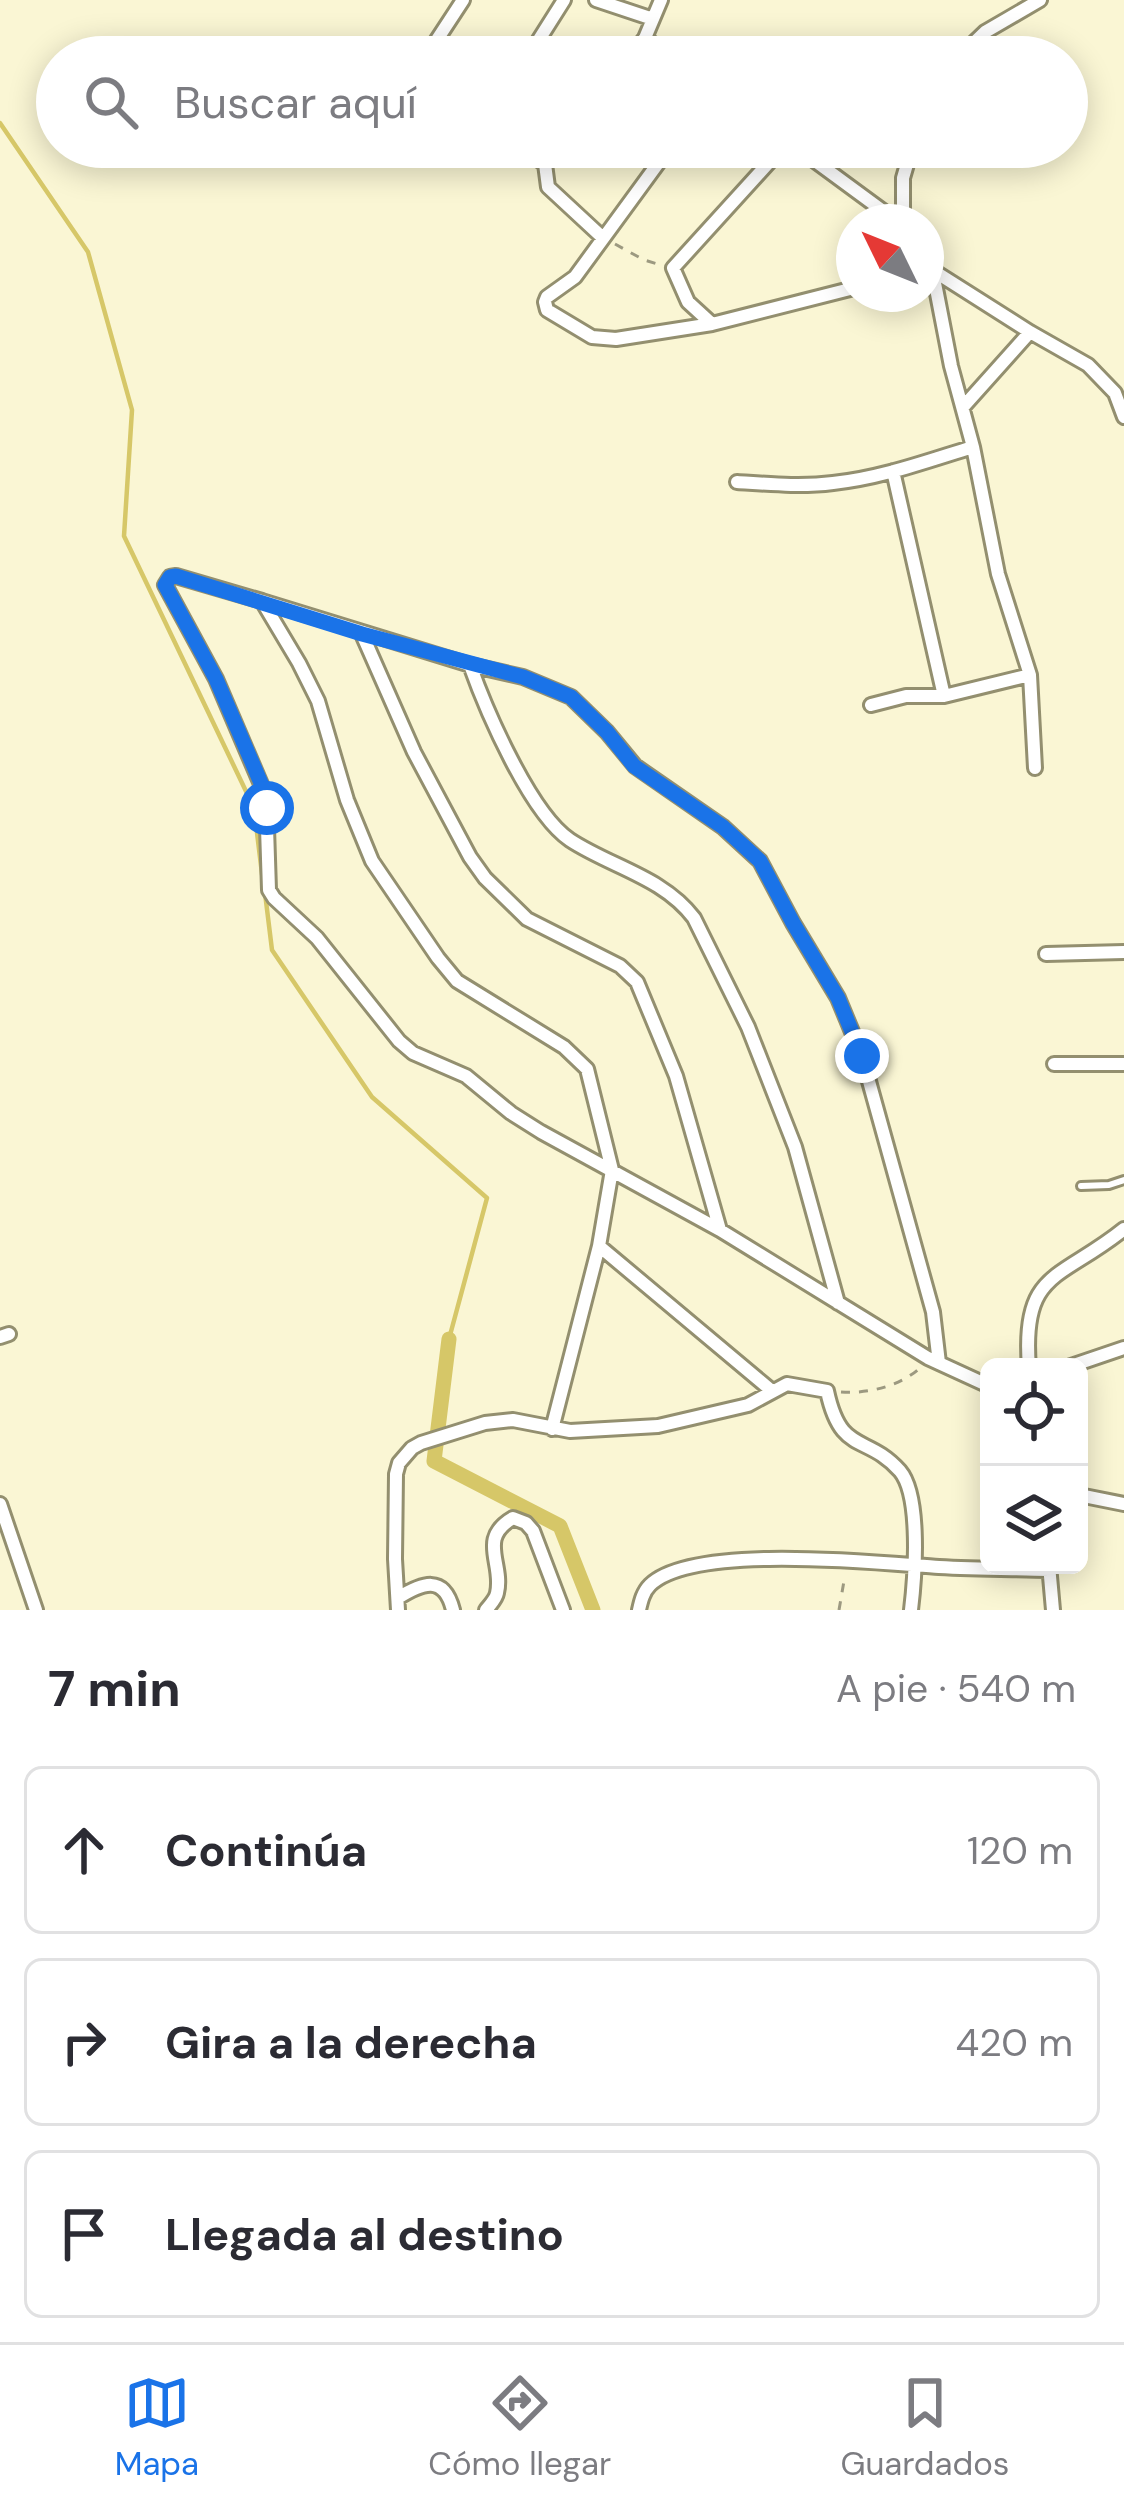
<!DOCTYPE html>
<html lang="es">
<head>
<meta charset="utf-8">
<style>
  body { margin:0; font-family:"DM Sans",sans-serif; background:#f2f2f3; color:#2b2b33 }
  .controls { position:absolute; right:36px; bottom:36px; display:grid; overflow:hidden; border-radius:18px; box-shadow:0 6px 30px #0003 }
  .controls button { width:108px; height:108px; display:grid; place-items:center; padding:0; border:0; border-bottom:3px solid #e1e1e2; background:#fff; color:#2b2b33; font:60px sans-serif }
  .compass { position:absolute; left:836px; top:204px; width:108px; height:108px; border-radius:50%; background:#fff; box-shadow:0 6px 30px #0003; rotate:313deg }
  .stop { position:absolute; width:36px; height:36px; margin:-27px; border:9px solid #1a73e8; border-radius:50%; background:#fff }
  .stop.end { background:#1a73e8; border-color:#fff; box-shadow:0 3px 12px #0008 }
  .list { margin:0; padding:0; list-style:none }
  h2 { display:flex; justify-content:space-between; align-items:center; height:156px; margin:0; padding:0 48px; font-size:51px }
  h2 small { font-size:39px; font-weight:400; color:#7c7c81 }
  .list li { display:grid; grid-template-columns:78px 1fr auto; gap:36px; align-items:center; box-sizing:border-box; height:168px; margin:0 24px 24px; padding:0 24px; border:3px solid #e1e1e2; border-radius:18px }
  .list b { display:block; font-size:45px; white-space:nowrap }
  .list em { font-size:39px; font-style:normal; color:#7c7c81 }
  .icon { flex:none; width:66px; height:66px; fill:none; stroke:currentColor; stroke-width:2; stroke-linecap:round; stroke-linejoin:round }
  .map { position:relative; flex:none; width:1124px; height:1610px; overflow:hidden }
  .search { position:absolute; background:#fff; box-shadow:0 6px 30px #0003; left:36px; right:36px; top:36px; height:132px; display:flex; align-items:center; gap:30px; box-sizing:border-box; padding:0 42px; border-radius:66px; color:#7c7c81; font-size:45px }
  .sheet { height:732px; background:#fff }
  nav { display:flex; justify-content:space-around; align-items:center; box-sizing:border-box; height:168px; border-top:3px solid #e1e1e2; background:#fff; font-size:33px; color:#7c7c81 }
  nav a { display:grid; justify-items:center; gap:6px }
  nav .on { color:#1a73e8 }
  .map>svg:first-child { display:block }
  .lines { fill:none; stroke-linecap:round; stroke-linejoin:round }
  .stream { stroke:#d6c768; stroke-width:4.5 }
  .canal { stroke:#d6c768; stroke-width:15 }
  .lane-casing { stroke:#938f6f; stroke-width:12 }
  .street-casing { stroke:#938f6f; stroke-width:18 }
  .path { stroke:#9c9980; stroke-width:3; stroke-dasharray:9 9; stroke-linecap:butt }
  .lane { stroke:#fff; stroke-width:6 }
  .street { stroke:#fff; stroke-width:12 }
  .route { stroke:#1a73e8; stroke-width:15 }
</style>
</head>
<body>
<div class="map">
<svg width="1124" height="1610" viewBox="0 0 1124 1610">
  <rect width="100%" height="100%" fill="#faf6d4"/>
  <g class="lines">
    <!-- stream -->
    <path class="stream" d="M 0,123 L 88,252 L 132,410 L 124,536 L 254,808 L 263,882
      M 265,893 L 272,950 L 372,1097 L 487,1198 L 449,1339"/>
    <!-- canal -->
    <path class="canal" d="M 449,1339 L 434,1461 L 560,1526 L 593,1610"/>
    <!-- lane casing -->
    <g class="lane-casing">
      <path id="lane" d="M 1081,1186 L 1109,1185 L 1124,1180"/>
    </g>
    <!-- street casing -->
    <g class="street-casing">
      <path id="street" d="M 596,0 L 653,19
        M 645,38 L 670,57
        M 429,57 L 429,52 L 463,0
        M 528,57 L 564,0
        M 630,57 L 645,38 L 661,0
        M 959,57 L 985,32 L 1040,0
        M 519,147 L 545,164
        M 558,147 L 545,164 L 548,187 L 603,238
        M 670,147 L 575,277 L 547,297 L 545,302 L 547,310 L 592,337 L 616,339 L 712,324 L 854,288
        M 796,147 L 898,222
        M 903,222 L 903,178 L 912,147
        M 926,266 L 1030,332 L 1088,365 L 1115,393 L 1124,417
        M 933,273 L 951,366 L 973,447 L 998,574 L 1030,675 L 1035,768
        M 712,324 L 688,302 L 673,268 L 783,147
        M 963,407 L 1030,332
        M 893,471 L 944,696
        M 737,482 C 769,484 801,487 833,483 C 881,478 927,461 973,447
        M 262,601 L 176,576 L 170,577 L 165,585 L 216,679 L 266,796 L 269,890 L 274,898 L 317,938 L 399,1041 L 413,1053 L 466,1076 L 511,1113 L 541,1132 L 720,1230 L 928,1358 L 989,1386
        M 362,634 L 414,752 L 470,857 L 485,878 L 527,919 L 620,966 L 637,982 L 676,1076 L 720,1230
        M 470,665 L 523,677 L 571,697 L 607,732 L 635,766 L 723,827 L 760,861 L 793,923 L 838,998 L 862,1056 L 933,1312 L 939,1363
        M 871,705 L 906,696 L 944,696 L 1030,675
        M 1046,954 L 1124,952
        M 1054,1064 L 1124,1064
        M 599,1246 L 772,1391
        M 0,1337 L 9,1334
        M 1029,1367 C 1021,1270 1061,1280 1124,1229
        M 1068,1367 L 1124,1348
        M 552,1429 L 599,1246 L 612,1170 L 587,1069 L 564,1047 L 457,981 L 438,958 L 372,861 L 347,800 L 318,701 L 299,663 L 262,601 L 470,665 C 486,710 530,813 570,840 C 611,867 663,877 694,918 L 748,1027 L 795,1147 L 838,1303
        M 1079,1495 L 1124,1504
        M 0,1504 L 36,1610
        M 1049,1565 L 1053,1610
        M 398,1598 C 422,1583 444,1574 453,1610
        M 398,1610 L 395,1559 L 396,1474 L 399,1463 L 412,1448 L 421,1443 L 485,1423 L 513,1420 L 570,1431 L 658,1426 L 748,1405 L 787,1384 L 827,1391 C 841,1456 866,1433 900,1471 C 921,1496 915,1577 911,1610
        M 486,1610 C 490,1605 496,1599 497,1593 C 504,1563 477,1539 513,1518 L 526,1523 L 533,1531 L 563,1610
        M 639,1610 C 641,1601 643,1592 650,1585 C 693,1543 879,1563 939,1567 C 976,1569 1013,1569 1049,1570"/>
    </g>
    <!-- path -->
    <path class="path" d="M 615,244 L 644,260 L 661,265
      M 841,1392 C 868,1394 901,1386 921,1367
      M 839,1610 L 845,1575"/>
    <!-- lane -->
    <use href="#lane" class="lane"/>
    <!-- street -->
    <use href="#street" class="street"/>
  </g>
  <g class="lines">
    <!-- route -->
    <path class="route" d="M 267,808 L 261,783 L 216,679 L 165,585 L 170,577 L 176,576 L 362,634 L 523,677 L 571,697 L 607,732 L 634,766 L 723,827 L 760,861 L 793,923 L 838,998 L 862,1056"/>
  </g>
</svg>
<div class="controls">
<button><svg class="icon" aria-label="locate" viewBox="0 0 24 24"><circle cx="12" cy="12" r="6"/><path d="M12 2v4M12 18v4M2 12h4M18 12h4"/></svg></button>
<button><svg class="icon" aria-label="layers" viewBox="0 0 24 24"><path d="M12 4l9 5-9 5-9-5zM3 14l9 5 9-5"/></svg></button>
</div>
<svg class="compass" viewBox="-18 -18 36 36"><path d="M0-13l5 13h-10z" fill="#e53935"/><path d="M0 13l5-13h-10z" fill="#7c7c81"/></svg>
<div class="stop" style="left:267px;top:808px"></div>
<div class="stop end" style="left:862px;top:1056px"></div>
<div class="search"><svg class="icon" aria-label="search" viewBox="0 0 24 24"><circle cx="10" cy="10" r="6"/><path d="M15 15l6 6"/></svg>Buscar aquí</div>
</div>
<section class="sheet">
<h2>7 min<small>A pie · 540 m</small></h2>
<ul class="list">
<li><svg class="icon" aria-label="ahead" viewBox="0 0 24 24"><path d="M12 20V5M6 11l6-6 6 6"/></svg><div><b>Continúa</b></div><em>120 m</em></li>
<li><svg class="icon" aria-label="right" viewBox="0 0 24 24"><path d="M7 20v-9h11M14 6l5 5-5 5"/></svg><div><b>Gira a la derecha</b></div><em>420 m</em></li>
<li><svg class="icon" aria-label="arrive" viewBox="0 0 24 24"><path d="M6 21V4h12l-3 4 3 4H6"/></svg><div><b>Llegada al destino</b></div></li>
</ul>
</section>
<nav>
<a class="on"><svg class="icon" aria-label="map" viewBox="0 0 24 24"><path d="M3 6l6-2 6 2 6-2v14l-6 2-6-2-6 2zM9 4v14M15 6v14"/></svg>Mapa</a>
<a><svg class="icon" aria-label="directions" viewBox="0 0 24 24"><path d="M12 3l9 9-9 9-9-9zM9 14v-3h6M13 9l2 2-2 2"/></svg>Cómo llegar</a>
<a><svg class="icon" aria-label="saved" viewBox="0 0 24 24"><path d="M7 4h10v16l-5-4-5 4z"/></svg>Guardados</a>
</nav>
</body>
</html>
